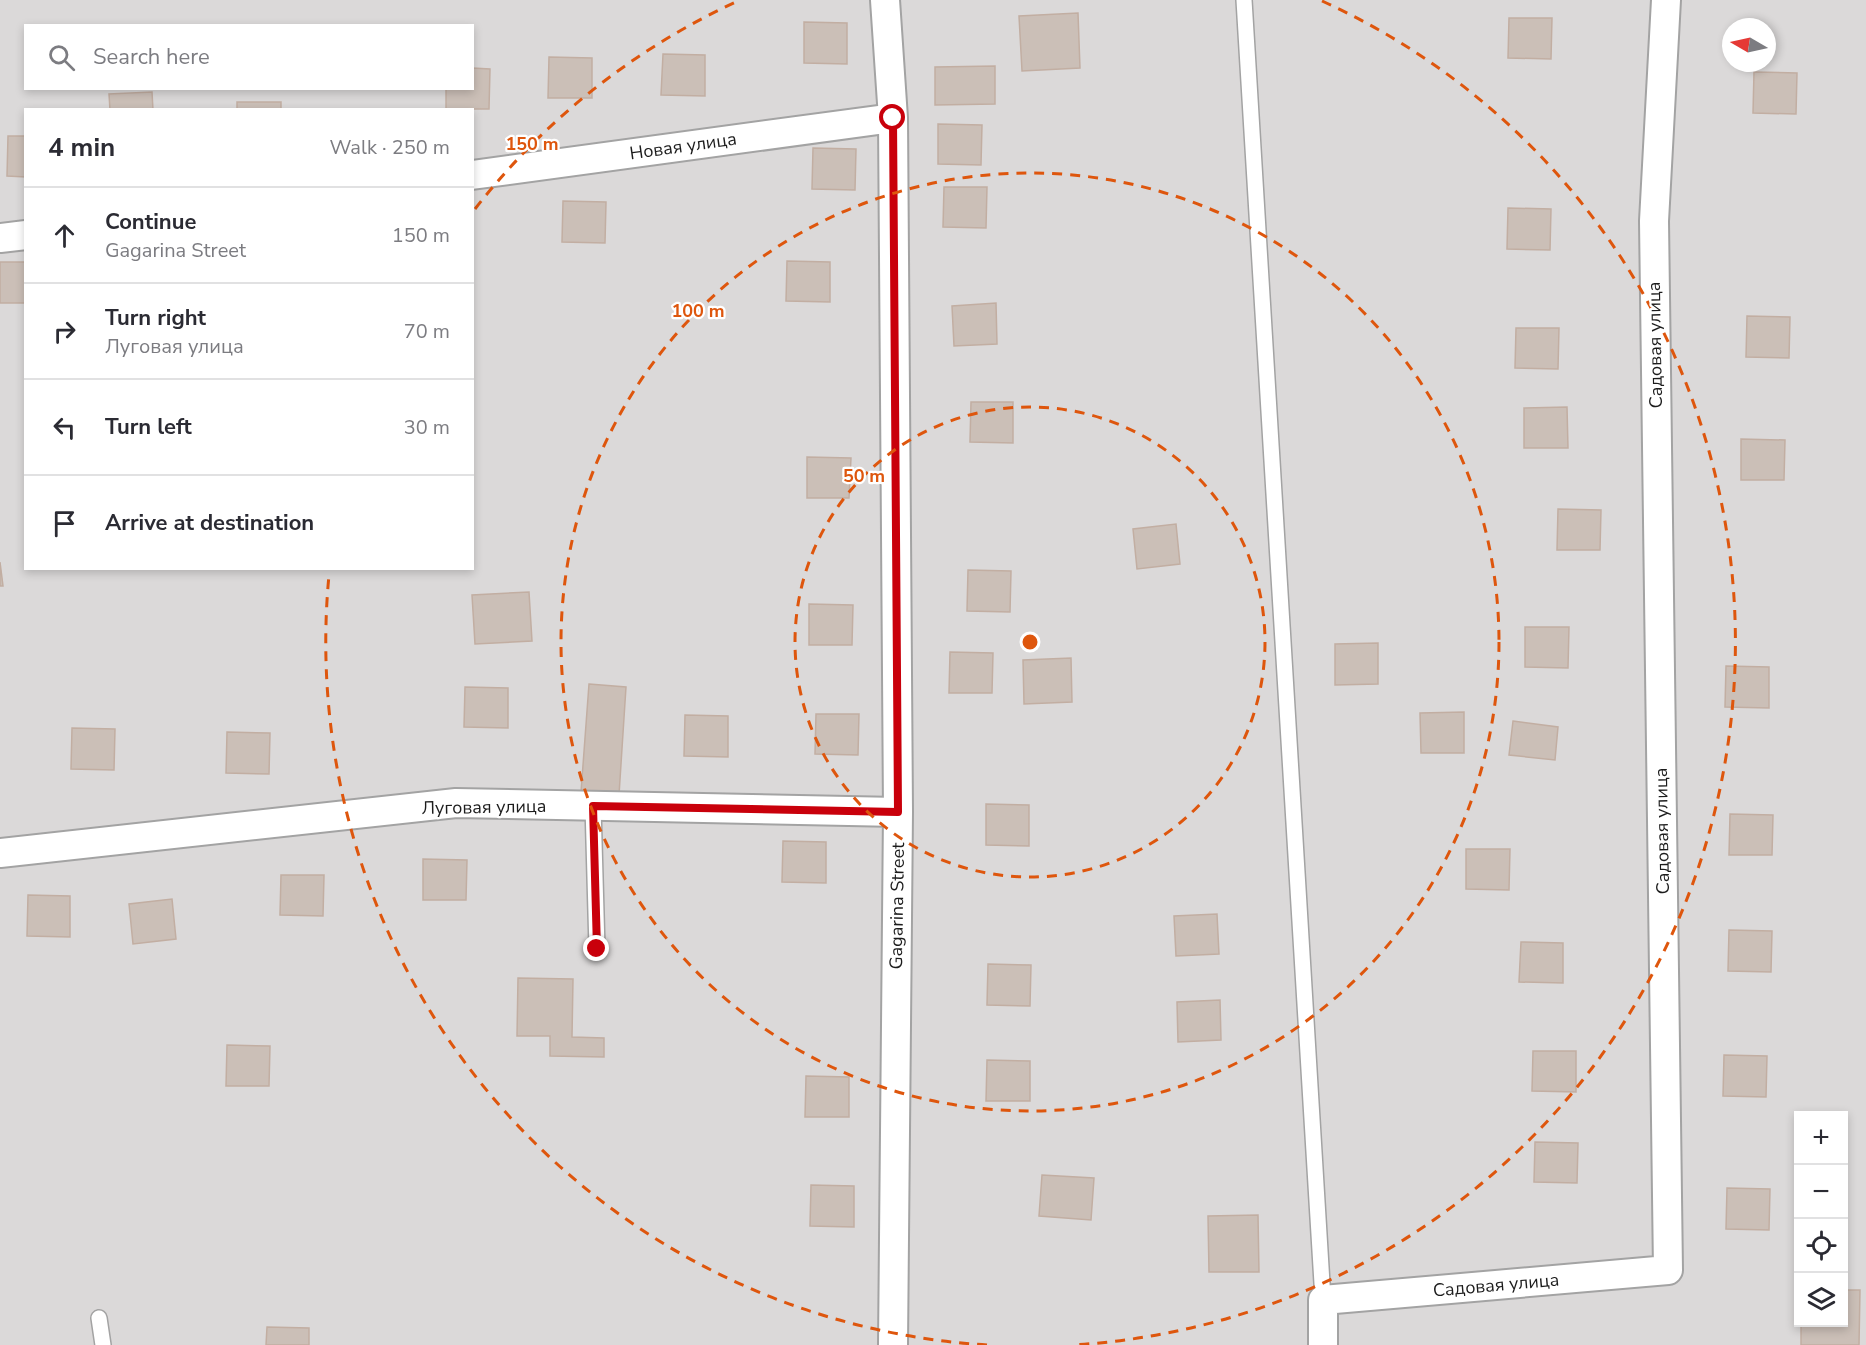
<!DOCTYPE html>
<html lang="en">
<head>
<meta charset="utf-8">
<style>
  body { margin:0; font-family:"Nunito Sans",sans-serif; background:#f7f7f7; color:#2b2b33 }
  .controls { position:absolute; right:18px; bottom:18px; display:grid; overflow:hidden; border-radius:0px; box-shadow:0 3px 9px #0003 }
  .controls button { width:54px; height:54px; display:grid; place-items:center; padding:0; border:0; border-bottom:2px solid #e1e1e2; background:#fff; color:#2b2b33; font:30px sans-serif }
  .compass { position:absolute; left:1722px; top:18px; width:54px; height:54px; border-radius:50%; background:#fff; box-shadow:0 3px 9px #0003; rotate:279deg }
  .stop { position:absolute; width:18px; height:18px; margin:-14px; border:4px solid #c9000b; border-radius:50%; background:#fff }
  .stop.end { background:#c9000b; border-color:#fff; box-shadow:0 2px 6px #0008 }
  .list { margin:0; padding:0; list-style:none }
  h2 { display:flex; justify-content:space-between; align-items:center; height:78px; margin:0; padding:0 24px; font-size:26px }
  h2 small { font-size:20px; font-weight:400; color:#7c7c81 }
  .list li { display:grid; grid-template-columns:39px 1fr auto; gap:18px; align-items:center; box-sizing:border-box; height:96px; padding:0 24px; border-top:2px solid #e1e1e2 }
  .list b { display:block; font-size:22px; white-space:nowrap }
  .list p { margin:0; font-size:20px; white-space:nowrap; color:#7c7c81 }
  .list em { font-size:20px; font-style:normal; color:#7c7c81 }
  .icon { flex:none; width:33px; height:33px; fill:none; stroke:currentColor; stroke-width:2; stroke-linecap:round; stroke-linejoin:round }
  .map { position:relative; flex:none; width:1866px; height:1345px; overflow:hidden }
  .search { position:absolute; background:#fff; box-shadow:0 3px 9px #0003; left:24px; top:24px; width:450px; height:66px; display:flex; align-items:center; gap:15px; box-sizing:border-box; padding:0 21px; border-radius:0px; color:#7c7c81; font-size:22px }
  .panel { position:absolute; background:#fff; box-shadow:0 3px 9px #0003; left:24px; top:108px; width:450px; height:462px; border-radius:0px }
  .map>svg:first-child { display:block }
  .residential { fill:#dbd9d9; fill-rule:evenodd }
  .building { fill:#cbbfb7; stroke:#c2aea2; stroke-width:1.5 }
  .lines { fill:none; stroke-linecap:round; stroke-linejoin:round }
  .service-casing { stroke:#a3a3a3; stroke-width:18 }
  .minor-casing { stroke:#a3a3a3; stroke-width:32 }
  .service { stroke:#fff; stroke-width:15 }
  .minor { stroke:#fff; stroke-width:28 }
  .route { stroke:#c9000b; stroke-width:8 }
  .ring { fill:none; stroke:#de560d; stroke-width:3; stroke-dasharray:10 8 }
  .labels { text-anchor:middle; stroke-width:4.5; stroke-linejoin:round; paint-order:stroke }
  .street-label { font-size:18px; fill:#1c1c1c; stroke:#fff }
  .centre { fill:#de560d; stroke:#fff; stroke-width:3 }
  .ring-label { font-size:18px; text-anchor:middle; font-weight:bold; fill:#de560d; stroke:#fff; stroke-width:4.5; stroke-linejoin:round; paint-order:stroke }
</style>
</head>
<body>
<div class="map">
<svg width="1866" height="1345" viewBox="0 0 1866 1345">
  <rect width="100%" height="100%" fill="#efeae1"/>
  <!-- residential -->
  <path class="residential" d="M 0,0 L 1866,0 L 1866,1345 L 0,1345 ZM 26,26 L 472,26 L 472,88 L 26,88 ZM 1731,27 L 1767,27 L 1767,63 L 1731,63 ZM 26,110 L 472,110 L 472,568 L 26,568 ZM 1798,1116 L 1844,1116 L 1844,1322 L 1798,1322 Z"/>
  <!-- building -->
  <path class="building" d="M 1078,13 L 1080,68 L 1022,71 L 1019,16 Z
    M 1509,18 L 1552,18 L 1551,59 L 1508,58 Z
    M 804,22 L 847,23 L 847,64 L 804,63 Z
    M 663,54 L 705,55 L 705,96 L 661,95 Z
    M 549,57 L 592,58 L 592,98 L 548,98 Z
    M 995,66 L 995,104 L 935,105 L 935,67 Z
    M 472,68 L 490,69 L 489,109 L 446,109 L 446,88 L 472,88 Z
    M 1754,72 L 1797,73 L 1796,114 L 1753,113 Z
    M 152,92 L 153,110 L 110,110 L 109,94 Z
    M 237,102 L 281,102 L 281,110 L 237,110 Z
    M 938,124 L 982,125 L 981,165 L 938,164 Z
    M 8,136 L 26,136 L 26,177 L 7,176 Z
    M 813,148 L 856,149 L 855,190 L 812,189 Z
    M 944,187 L 987,187 L 986,228 L 943,227 Z
    M 563,201 L 606,202 L 605,243 L 562,242 Z
    M 1508,208 L 1551,209 L 1550,250 L 1507,249 Z
    M 787,261 L 830,262 L 830,302 L 786,301 Z
    M 0,262 L 26,262 L 26,303 L 0,303 Z
    M 996,303 L 997,344 L 954,346 L 952,306 Z
    M 1747,316 L 1790,317 L 1789,358 L 1746,357 Z
    M 1516,328 L 1559,328 L 1558,369 L 1515,368 Z
    M 971,402 L 1013,402 L 1013,443 L 970,442 Z
    M 1567,407 L 1568,448 L 1524,448 L 1524,408 Z
    M 1741,439 L 1785,440 L 1784,480 L 1741,480 Z
    M 807,457 L 851,458 L 849,498 L 807,498 Z
    M 1558,509 L 1601,510 L 1600,550 L 1557,550 Z
    M 1176,524 L 1180,564 L 1137,569 L 1133,529 Z
    M 0,562 L 3,586 L 0,586 Z
    M 968,570 L 1011,571 L 1010,612 L 967,611 Z
    M 529,592 L 532,641 L 475,644 L 472,595 Z
    M 809,604 L 853,605 L 852,645 L 809,645 Z
    M 1525,627 L 1569,627 L 1568,668 L 1525,667 Z
    M 1378,643 L 1378,684 L 1335,685 L 1335,644 Z
    M 950,652 L 993,653 L 992,693 L 949,693 Z
    M 1071,658 L 1072,702 L 1024,704 L 1023,660 Z
    M 1726,666 L 1769,667 L 1769,708 L 1725,707 Z
    M 589,684 L 626,687 L 619,795 L 581,792 Z
    M 465,687 L 508,688 L 508,728 L 464,727 Z
    M 1464,712 L 1464,753 L 1421,753 L 1420,713 Z
    M 816,714 L 859,714 L 858,755 L 815,754 Z
    M 685,715 L 728,716 L 728,757 L 684,756 Z
    M 1513,721 L 1558,727 L 1555,760 L 1509,755 Z
    M 72,728 L 115,729 L 114,770 L 71,769 Z
    M 227,732 L 270,733 L 269,774 L 226,773 Z
    M 986,804 L 1029,805 L 1029,846 L 986,845 Z
    M 1730,814 L 1773,815 L 1772,855 L 1729,855 Z
    M 783,841 L 826,842 L 826,883 L 782,882 Z
    M 1466,849 L 1510,849 L 1509,890 L 1466,889 Z
    M 423,859 L 467,860 L 466,900 L 423,900 Z
    M 281,875 L 324,875 L 323,916 L 280,915 Z
    M 28,895 L 70,896 L 70,937 L 27,936 Z
    M 172,899 L 176,939 L 133,944 L 129,904 Z
    M 1217,914 L 1219,954 L 1176,956 L 1174,916 Z
    M 1729,930 L 1772,931 L 1771,972 L 1728,971 Z
    M 1521,942 L 1563,943 L 1563,983 L 1519,982 Z
    M 988,964 L 1031,965 L 1030,1006 L 987,1005 Z
    M 518,978 L 573,979 L 572,1037 L 604,1038 L 604,1057 L 550,1056 L 550,1036 L 517,1036 Z
    M 1220,1000 L 1221,1040 L 1178,1042 L 1177,1002 Z
    M 227,1045 L 270,1046 L 269,1086 L 226,1086 Z
    M 1533,1051 L 1576,1051 L 1576,1092 L 1532,1091 Z
    M 1724,1055 L 1767,1056 L 1766,1097 L 1723,1096 Z
    M 987,1060 L 1030,1061 L 1030,1101 L 986,1101 Z
    M 806,1076 L 849,1077 L 849,1117 L 805,1117 Z
    M 1535,1142 L 1578,1143 L 1577,1183 L 1534,1182 Z
    M 1042,1175 L 1094,1178 L 1091,1220 L 1039,1216 Z
    M 811,1185 L 854,1186 L 854,1227 L 810,1226 Z
    M 1727,1188 L 1770,1189 L 1769,1230 L 1726,1229 Z
    M 1258,1215 L 1259,1272 L 1209,1272 L 1208,1216 Z
    M 1844,1290 L 1860,1290 L 1859,1345 L 1801,1345 L 1801,1322 L 1844,1322 Z
    M 267,1327 L 309,1328 L 309,1345 L 266,1345 Z"/>
  <g class="lines">
    <!-- service casing -->
    <g class="service-casing">
      <path id="service" d="M 1244,0 L 1323,1300
        M 593,806 L 597,949
        M 99,1318 L 103,1345"/>
    </g>
    <!-- minor casing -->
    <g class="minor-casing">
      <path id="minor" d="M 885,0 L 893,118 L 898,812 L 893,1345
        M 472,175 L 893,118
        M 0,238 L 26,235
        M 0,853 L 456,803 L 898,812
        M 1323,1345 L 1323,1300 L 1668,1270 L 1654,221 L 1666,0"/>
    </g>
    <!-- service -->
    <use href="#service" class="service"/>
    <!-- minor -->
    <use href="#minor" class="minor"/>
  </g>
  <g class="lines">
    <!-- route -->
    <path class="route" d="M 597,949 L 593,806 L 898,812 L 893,118"/>
  </g>
  <!-- distance rings -->
  <g class="ring">
    <circle cx="1030" cy="642" r="235"/>
    <circle cx="1030" cy="642" r="469"/>
    <path d="M987 1345A704 704 0 0 1 329 575M475 209A704 704 0 0 1 738 1M1322 1A704 704 0 0 1 1073 1345"/>
  </g>
  <g class="labels">
    <!-- street labels -->
    <g class="street-label">
      <text transform="translate(683 146) rotate(-8)" y="6">Новая улица</text>
      <text transform="translate(1655 345) rotate(-91)" y="6">Садовая улица</text>
      <text transform="translate(484 807) rotate(-1)" y="6">Луговая улица</text>
      <text transform="translate(1662 831) rotate(-91)" y="6">Садовая улица</text>
      <text transform="translate(897 906) rotate(-89)" y="6">Gagarina Street</text>
      <text transform="translate(1496 1285) rotate(-5)" y="6">Садовая улица</text>
    </g>
  </g>
  <circle cx="1030" cy="642" r="9" class="centre"/>
  <g class="ring-label">
    <text x="532" y="150">150 m</text>
    <text x="698" y="317">100 m</text>
    <text x="864" y="482">50 m</text>
  </g>
</svg>
<div class="controls">
<button>+</button>
<button>−</button>
<button><svg class="icon" aria-label="locate" viewBox="0 0 24 24"><circle cx="12" cy="12" r="6"/><path d="M12 2v4M12 18v4M2 12h4M18 12h4"/></svg></button>
<button><svg class="icon" aria-label="layers" viewBox="0 0 24 24"><path d="M12 4l9 5-9 5-9-5zM3 14l9 5 9-5"/></svg></button>
</div>
<svg class="compass" viewBox="-18 -18 36 36"><path d="M0-13l5 13h-10z" fill="#e53935"/><path d="M0 13l5-13h-10z" fill="#7c7c81"/></svg>
<div class="stop" style="left:893px;top:118px"></div>
<div class="stop end" style="left:597px;top:949px"></div>
<div class="search"><svg class="icon" aria-label="search" viewBox="0 0 24 24"><circle cx="10" cy="10" r="6"/><path d="M15 15l6 6"/></svg>Search here</div>
<section class="panel">
<h2>4 min<small>Walk · 250 m</small></h2>
<ul class="list">
<li><svg class="icon" aria-label="ahead" viewBox="0 0 24 24"><path d="M12 20V5M6 11l6-6 6 6"/></svg><div><b>Continue</b><p>Gagarina Street</p></div><em>150 m</em></li>
<li><svg class="icon" aria-label="right" viewBox="0 0 24 24"><path d="M7 20v-9h11M14 6l5 5-5 5"/></svg><div><b>Turn right</b><p>Луговая улица</p></div><em>70 m</em></li>
<li><svg class="icon" aria-label="left" viewBox="0 0 24 24"><path d="M17 20v-9H6M10 6l-5 5 5 5"/></svg><div><b>Turn left</b></div><em>30 m</em></li>
<li><svg class="icon" aria-label="arrive" viewBox="0 0 24 24"><path d="M6 21V4h12l-3 4 3 4H6"/></svg><div><b>Arrive at destination</b></div></li>
</ul>
</section>
</div>
</body>
</html>
